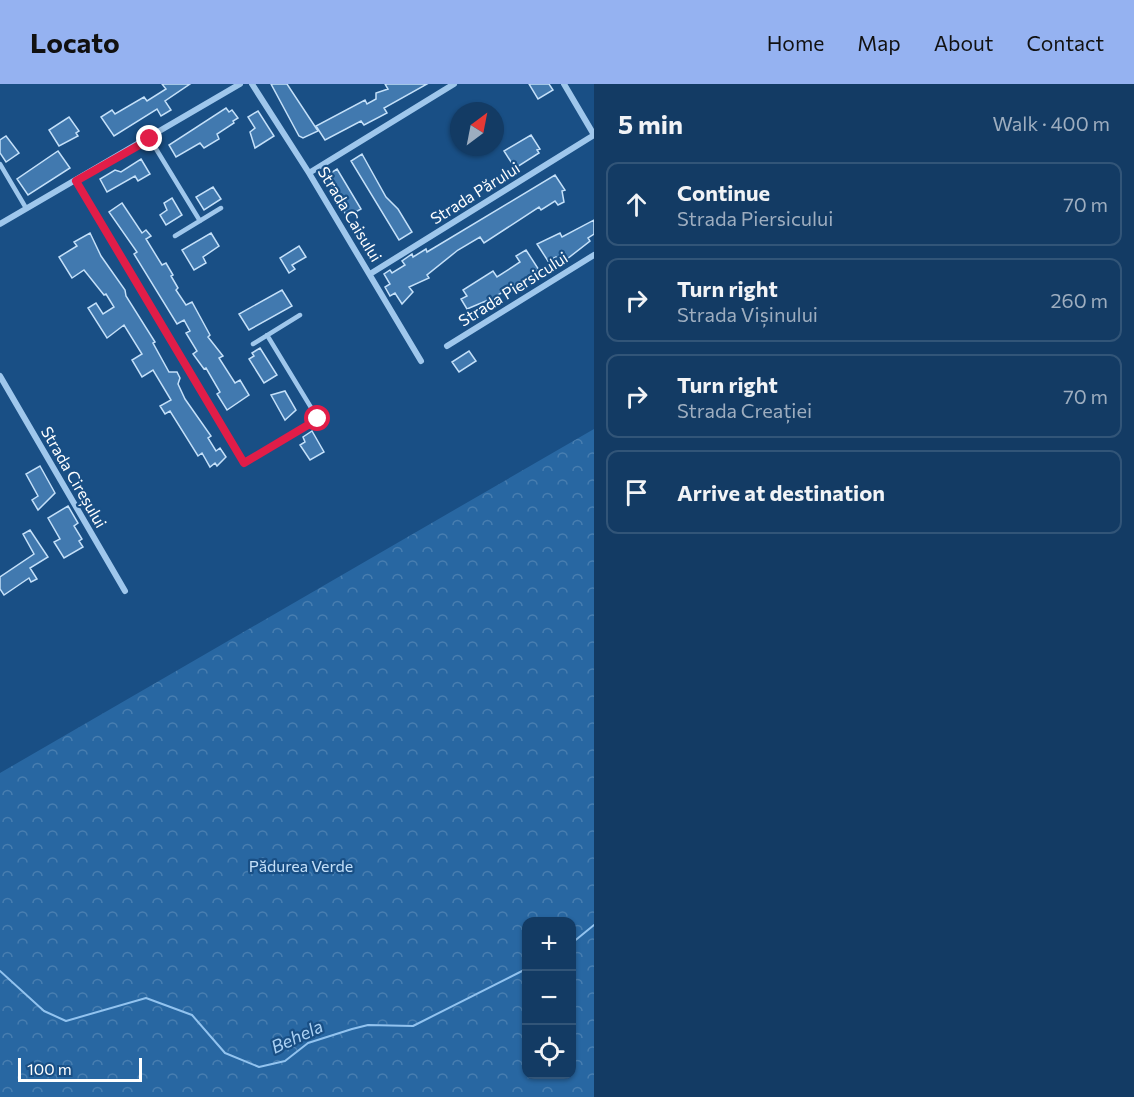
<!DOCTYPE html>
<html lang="en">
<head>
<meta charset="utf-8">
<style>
  body { margin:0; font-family:Commissioner,sans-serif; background:#20466d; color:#f1f3f6 }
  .controls { position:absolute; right:18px; bottom:18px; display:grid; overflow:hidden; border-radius:12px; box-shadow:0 2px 4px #0004 }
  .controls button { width:54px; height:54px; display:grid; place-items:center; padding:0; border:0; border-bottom:2px solid #325578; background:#133b64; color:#f1f3f6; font:30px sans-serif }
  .compass { position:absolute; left:450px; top:18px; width:54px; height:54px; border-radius:50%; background:#133b64; box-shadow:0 2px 4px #0004; rotate:32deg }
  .scale { position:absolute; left:18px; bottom:15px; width:124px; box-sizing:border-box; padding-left:6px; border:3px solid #fff; border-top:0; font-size:16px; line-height:21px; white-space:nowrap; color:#fff; -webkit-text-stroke:4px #194f85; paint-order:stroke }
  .stop { position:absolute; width:18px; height:18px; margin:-14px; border:4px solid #e11d48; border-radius:50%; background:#fff }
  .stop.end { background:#e11d48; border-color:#fff; box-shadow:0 2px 6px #0008 }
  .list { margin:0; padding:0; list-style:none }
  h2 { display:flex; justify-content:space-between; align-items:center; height:78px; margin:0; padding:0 24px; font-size:26px }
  h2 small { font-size:20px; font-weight:400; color:#9dadbf }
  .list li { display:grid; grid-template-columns:39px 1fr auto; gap:18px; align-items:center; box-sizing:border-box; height:84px; margin:0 12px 12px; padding:0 12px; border:2px solid #325578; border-radius:12px }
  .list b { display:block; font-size:22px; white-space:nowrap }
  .list p { margin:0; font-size:20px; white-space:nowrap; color:#9dadbf }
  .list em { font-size:20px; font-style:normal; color:#9dadbf }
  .icon { flex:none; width:33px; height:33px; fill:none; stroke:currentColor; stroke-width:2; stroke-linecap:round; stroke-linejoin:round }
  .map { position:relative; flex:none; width:594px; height:1013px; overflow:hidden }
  header { display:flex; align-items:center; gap:36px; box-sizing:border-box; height:84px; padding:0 30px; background:#95b2f1; color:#111 }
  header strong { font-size:28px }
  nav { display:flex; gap:33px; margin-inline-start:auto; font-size:21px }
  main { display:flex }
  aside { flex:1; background:#133b64 }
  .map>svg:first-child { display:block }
  .forest { fill:url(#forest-crowns); fill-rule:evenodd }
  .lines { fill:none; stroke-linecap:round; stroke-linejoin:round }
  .stream { stroke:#92c3ef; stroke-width:2 }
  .building { fill:#4179af; stroke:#c4e0f9; stroke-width:1.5 }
  .lane { stroke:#9fc7ec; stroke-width:4.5 }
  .street { stroke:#9fc7ec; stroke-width:6 }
  .route { stroke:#e11d48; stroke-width:8 }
  .labels { text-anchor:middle; stroke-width:4.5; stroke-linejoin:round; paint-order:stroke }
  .street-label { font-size:16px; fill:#fff; stroke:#194f85 }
  .park-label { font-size:16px; fill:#c4e0f9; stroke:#194f85 }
  .water-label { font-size:18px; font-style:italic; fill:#aad1f4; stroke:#194f85 }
</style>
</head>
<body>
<header>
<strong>Locato</strong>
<nav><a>Home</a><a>Map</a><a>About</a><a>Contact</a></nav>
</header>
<main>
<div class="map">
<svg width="594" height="1013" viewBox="0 0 594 1013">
  <defs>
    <pattern id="forest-crowns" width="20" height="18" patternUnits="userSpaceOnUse" patternTransform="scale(1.5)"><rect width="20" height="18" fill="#2867a2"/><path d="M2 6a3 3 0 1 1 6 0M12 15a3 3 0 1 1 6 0" fill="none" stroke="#487eb0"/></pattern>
  </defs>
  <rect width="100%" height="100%" fill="#194f85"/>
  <!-- forest -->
  <path class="forest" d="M 594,345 L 594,1013 L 0,1013 L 0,689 ZM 526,838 L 572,838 L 572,990 L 526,990 Z"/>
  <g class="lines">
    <!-- stream -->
    <path class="stream" d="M 572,859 L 594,841
      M 0,887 L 44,927 L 66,937 L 146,914 L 192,931 L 225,969 L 259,983 L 285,977 L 308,959 L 352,945 L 368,941 L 413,942 L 526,885"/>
  </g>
  <!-- building -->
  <path class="building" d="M 162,0 L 190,0 L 165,17 L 171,26 L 161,32 L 157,25 L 114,52 L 101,33 L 112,26 L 115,30 L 144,13 L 147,17 L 166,5 Z
    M 271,0 L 287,0 L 318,47 L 303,54 L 299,52 Z
    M 385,0 L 427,0 L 384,24 L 387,29 L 364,41 L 361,37 L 325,56 L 316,42 L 365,16 L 367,20 L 376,15 L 376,9 L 388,5 Z
    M 529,0 L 549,0 L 553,6 L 538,15 Z
    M 226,24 L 229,28 L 232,26 L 238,34 L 233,37 L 234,39 L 217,50 L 219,55 L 204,64 L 200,59 L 176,73 L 169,61 Z
    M 258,27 L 274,52 L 255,64 L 250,48 L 255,44 L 248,33 Z
    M 69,33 L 79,47 L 76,49 L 78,52 L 59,62 L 49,46 Z
    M 531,51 L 540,65 L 537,66 L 539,69 L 517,83 L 515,80 L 513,81 L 504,67 Z
    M 6,52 L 19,69 L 6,78 L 0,69 L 0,56 Z
    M 58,67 L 70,84 L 28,111 L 17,95 Z
    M 362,70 L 386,113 L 398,125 L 412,148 L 399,156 L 351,77 Z
    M 141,75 L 150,90 L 138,97 L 135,92 L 107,108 L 100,95 L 115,86 L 121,88 Z
    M 337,85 L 361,125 L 347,133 L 330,100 L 327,102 L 323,94 Z
    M 555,91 L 565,106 L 562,107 L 564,118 L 558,121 L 555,117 L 541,126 L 539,123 L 484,159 L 480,153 L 458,166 L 427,191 L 429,194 L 409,203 L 413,208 L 402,220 L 395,209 L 390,212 L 385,203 L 390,200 L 384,190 L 390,186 L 392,189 L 405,181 L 402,177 L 412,170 L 413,173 L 426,165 L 427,168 Z
    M 213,103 L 221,115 L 204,126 L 196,113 Z
    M 172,114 L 182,131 L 166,141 L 160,131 L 167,126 L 164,119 Z
    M 122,119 L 142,149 L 146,146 L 151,152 L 146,155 L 162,181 L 166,179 L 173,191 L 171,192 L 178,204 L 176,206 L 186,221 L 192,218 L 210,251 L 208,253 L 223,272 L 219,274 L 235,299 L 240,296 L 249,311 L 227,326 L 217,310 L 220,308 L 206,284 L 204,285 L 193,270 L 197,267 L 186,249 L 190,247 L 184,236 L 177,240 L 134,170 L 137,168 L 109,128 Z
    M 594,136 L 594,150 L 588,154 L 590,157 L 567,175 L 564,171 L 558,176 L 556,173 L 548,177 L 537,160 L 560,149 L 562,153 Z
    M 90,149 L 101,172 L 125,206 L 126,212 L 155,258 L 153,259 L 169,288 L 177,288 L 180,294 L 178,300 L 185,315 L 211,352 L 208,354 L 216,367 L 220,364 L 226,373 L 217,382 L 215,379 L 210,383 L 202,369 L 198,372 L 170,327 L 165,330 L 160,322 L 171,316 L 153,286 L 142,293 L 132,276 L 142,270 L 124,241 L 107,254 L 88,224 L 96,219 L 103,230 L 114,223 L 106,210 L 104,211 L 84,186 L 72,194 L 59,173 L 77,162 L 74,158 Z
    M 211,149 L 219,162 L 203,173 L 206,179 L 194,186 L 182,166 Z
    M 299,162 L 306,173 L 292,181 L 295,185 L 289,189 L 280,174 Z
    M 526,166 L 539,186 L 493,214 L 467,225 L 461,215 L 467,212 L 463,206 L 493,187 L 497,193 L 520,178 L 516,172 Z
    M 282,206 L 292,222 L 249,246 L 239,230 Z
    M 260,264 L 277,291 L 264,299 L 249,275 L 254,272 L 252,269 Z
    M 469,267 L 476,277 L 459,288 L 452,278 Z
    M 285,307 L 296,326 L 285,336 L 271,311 Z
    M 312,347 L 324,368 L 310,376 L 300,361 L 305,358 L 303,353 Z
    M 40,382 L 55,409 L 38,426 L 32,416 L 38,412 L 26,390 Z
    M 68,422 L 78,439 L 74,442 L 82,455 L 79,457 L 83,463 L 64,474 L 54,458 L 60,455 L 48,434 Z
    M 30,446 L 48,473 L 30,484 L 37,495 L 31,498 L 29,494 L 4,511 L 0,505 L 0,493 L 34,470 L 23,450 Z"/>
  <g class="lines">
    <!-- lane -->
    <path class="lane" d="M 150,55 L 200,137
      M 0,80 L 26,124
      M 175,152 L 221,124
      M 253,260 L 300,231
      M 244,379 L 318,335 L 267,251"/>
    <!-- street -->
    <path class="street" d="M 252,0 L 309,89 L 421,277
      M 564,0 L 594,51
      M 309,89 L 454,0
      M 76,97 L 244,379
      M 0,140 L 240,0
      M 370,190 L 594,51
      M 447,262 L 594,171
      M 0,292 L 125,507"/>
  </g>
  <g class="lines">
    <!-- route -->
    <path class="route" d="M 150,55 L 76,97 L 244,379 L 318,335"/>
  </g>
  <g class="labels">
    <!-- street labels -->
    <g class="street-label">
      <text transform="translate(475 109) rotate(-32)" y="6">Strada Părului</text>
      <text transform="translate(350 130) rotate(59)" y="6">Strada Caisului</text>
      <text transform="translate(513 205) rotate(-32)" y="6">Strada Piersicului</text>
      <text transform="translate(74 393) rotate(60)" y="6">Strada Cireșului</text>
    </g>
    <!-- park labels -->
    <g class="park-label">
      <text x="301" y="788">Pădurea Verde</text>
    </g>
    <!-- water labels -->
    <g class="water-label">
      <text transform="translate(297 953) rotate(-25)" y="6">Behela</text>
    </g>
  </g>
</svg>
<div class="controls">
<button>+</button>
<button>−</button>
<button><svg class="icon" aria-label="locate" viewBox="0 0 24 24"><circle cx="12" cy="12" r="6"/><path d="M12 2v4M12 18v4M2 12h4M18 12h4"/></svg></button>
</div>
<svg class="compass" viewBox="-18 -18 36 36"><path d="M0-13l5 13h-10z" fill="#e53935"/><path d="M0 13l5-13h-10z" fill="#9dadbf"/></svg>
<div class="scale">100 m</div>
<div class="stop" style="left:318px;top:335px"></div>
<div class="stop end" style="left:150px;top:55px"></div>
</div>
<aside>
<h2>5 min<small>Walk · 400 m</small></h2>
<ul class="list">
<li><svg class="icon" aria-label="ahead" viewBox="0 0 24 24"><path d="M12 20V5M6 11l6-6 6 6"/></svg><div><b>Continue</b><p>Strada Piersicului</p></div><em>70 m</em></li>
<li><svg class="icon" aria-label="right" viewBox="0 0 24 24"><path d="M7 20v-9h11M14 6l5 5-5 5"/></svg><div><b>Turn right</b><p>Strada Vișinului</p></div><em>260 m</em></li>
<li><svg class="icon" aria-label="right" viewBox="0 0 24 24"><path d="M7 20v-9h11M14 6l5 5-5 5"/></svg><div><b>Turn right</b><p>Strada Creației</p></div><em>70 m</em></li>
<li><svg class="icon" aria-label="arrive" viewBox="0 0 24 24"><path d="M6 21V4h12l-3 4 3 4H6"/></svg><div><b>Arrive at destination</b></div></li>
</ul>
</aside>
</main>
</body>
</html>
